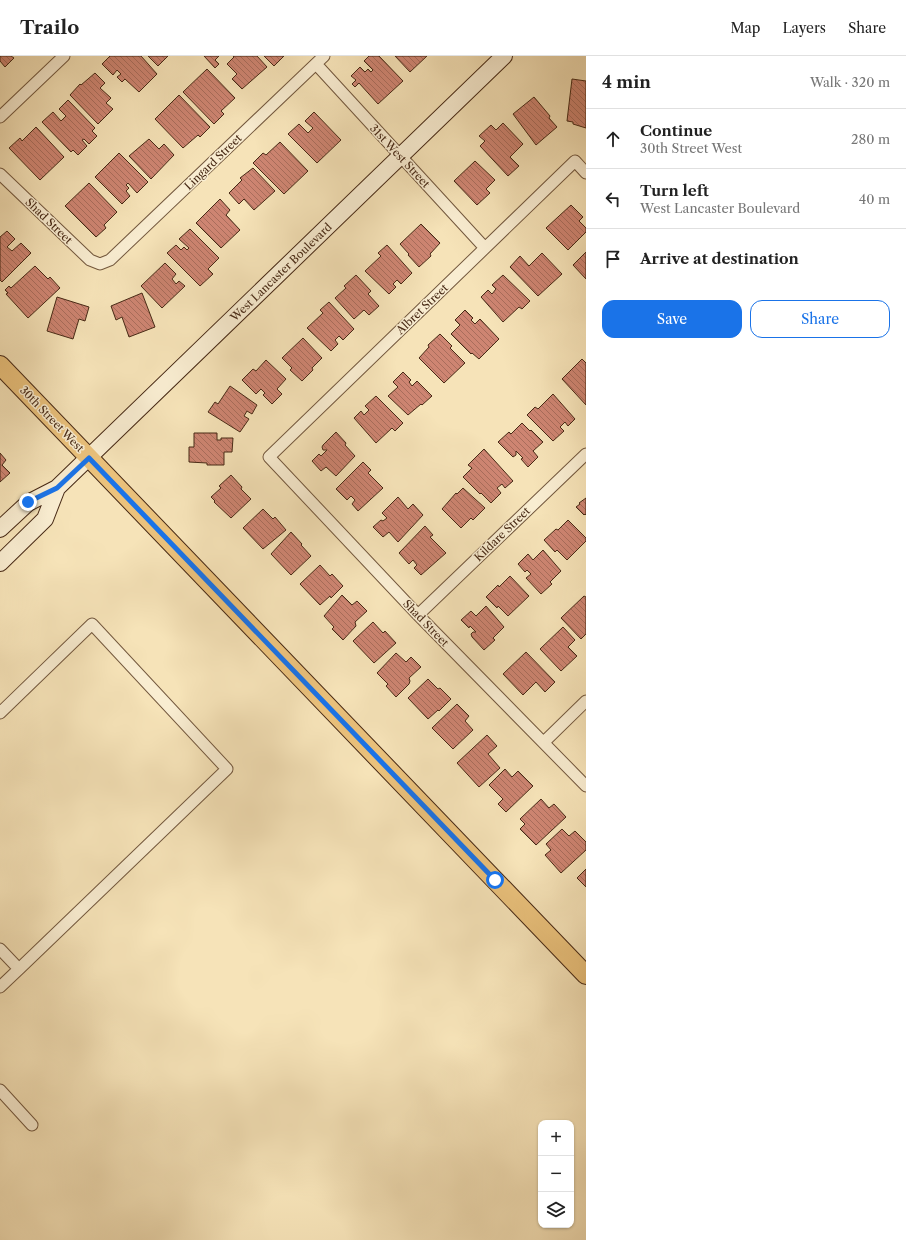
<!DOCTYPE html>
<html lang="en">
<head>
<meta charset="utf-8">
<style>
  body { margin:0; font-family:"Libre Caslon Text",serif; background:#f2f2f2; color:#222 }
  .controls { position:absolute; right:12px; bottom:12px; display:grid; overflow:hidden; border-radius:8px; box-shadow:0 1px 3px #0004 }
  .controls button { width:36px; height:36px; display:grid; place-items:center; padding:0; border:0; border-bottom:1px solid #e0e0e0; background:#fff; color:#222; font:20px sans-serif }
  .stop { position:absolute; width:12px; height:12px; margin:-9px; border:3px solid #1a73e8; border-radius:50%; background:#fff }
  .stop.end { background:#1a73e8; border-color:#fff; box-shadow:0 1px 4px #0008 }
  .list { margin:0; padding:0; list-style:none }
  h2 { display:flex; justify-content:space-between; align-items:center; height:52px; margin:0; padding:0 16px; font-size:17px }
  h2 small { font-size:13px; font-weight:400; color:#767676 }
  .list li { display:grid; grid-template-columns:26px 1fr auto; gap:12px; align-items:center; box-sizing:border-box; height:60px; padding:0 16px; border-top:1px solid #e0e0e0 }
  .list b { display:block; font-size:15px; white-space:nowrap }
  .list p { margin:0; font-size:13px; white-space:nowrap; color:#767676 }
  .list em { font-size:13px; font-style:normal; color:#767676 }
  .actions { display:flex; gap:8px; padding:12px 16px }
  .actions a { flex:1; padding:9px 0; border:1px solid #1a73e8; border-radius:12px; text-align:center; font-size:14px; color:#1a73e8 }
  .actions .main { background:#1a73e8; color:#fff }
  .icon { flex:none; width:22px; height:22px; fill:none; stroke:currentColor; stroke-width:2; stroke-linecap:round; stroke-linejoin:round }
  .map { position:relative; flex:none; width:586px; height:1184px; overflow:hidden }
  header { display:flex; align-items:center; gap:24px; box-sizing:border-box; height:56px; padding:0 20px; background:#fff; border-bottom:1px solid #e0e0e0 }
  header strong { font-size:19px }
  nav { display:flex; gap:22px; margin-inline-start:auto; font-size:14px }
  main { display:flex }
  aside { flex:1; background:#fff }
  .map>svg:first-child { display:block }
  .building { fill:url(#building-back-hatch); stroke:#472915 }
  .lines { fill:none; stroke-linecap:round; stroke-linejoin:round }
  .street-casing { stroke:#73583e; stroke-width:13 }
  .secondary-casing { stroke:#472915; stroke-width:18 }
  .primary-casing { stroke:#472915; stroke-width:20 }
  .street { stroke:#f9edd1; stroke-width:11 }
  .secondary { stroke:#f9edd1; stroke-width:16 }
  .primary { stroke:#ebc27c; stroke-width:18 }
  .route { stroke:#1a73e8; stroke-width:5 }
  .labels { text-anchor:middle; stroke-width:3; stroke-linejoin:round; paint-order:stroke }
  .street-label { font-size:11px; fill:#472915; stroke:#f9edd1 }
</style>
</head>
<body>
<header>
<strong>Trailo</strong>
<nav><a>Map</a><a>Layers</a><a>Share</a></nav>
</header>
<main>
<div class="map">
<svg width="586" height="1184" viewBox="0 0 586 1184">
  <defs>
    <pattern id="building-back-hatch" width="6" height="6" patternUnits="userSpaceOnUse"><rect width="6" height="6" fill="#ce8572"/><path d="M-1 5l2 2M0 0l6 6M5-1l2 2" fill="none" stroke="#a96d5c"/></pattern>
  </defs>
  <rect width="100%" height="100%" fill="#f6e3b8"/>
  <filter id="stains"><feTurbulence type="fractalNoise" baseFrequency=".005" numOctaves="4"/><feColorMatrix values="0 0 0 0 .2 0 0 0 0 .09 0 0 0 0 .02 0 0 0 .5 -.17"/></filter>
  <radialGradient id="worn" r=".72"><stop offset=".6" stop-color="#630" stop-opacity="0"/><stop offset="1" stop-color="#630" stop-opacity=".3"/></radialGradient>
  <!-- building -->
  <path class="building" d="M 0,0 L 11,0 L 14,2 L 5,11 L 0,5 Z
    M 110,0 L 141,0 L 157,18 L 139,36 L 125,23 L 122,26 L 117,21 L 121,18 L 117,14 L 113,19 L 102,8 Z
    M 148,0 L 168,0 L 158,10 Z
    M 204,0 L 219,0 L 215,4 L 219,8 L 215,12 Z
    M 233,0 L 257,0 L 267,11 L 242,33 L 232,23 L 237,18 L 227,8 L 234,1 Z
    M 264,0 L 284,0 L 274,10 Z
    M 369,0 L 379,0 L 403,25 L 378,48 L 359,27 L 355,31 L 352,28 L 356,24 L 351,20 L 360,11 L 365,16 L 368,13 L 371,16 L 373,14 L 364,5 Z
    M 395,0 L 427,0 L 410,16 Z
    M 207,13 L 235,42 L 221,55 L 224,58 L 214,68 L 183,36 Z
    M 95,17 L 105,27 L 100,32 L 111,42 L 106,47 L 113,53 L 98,68 L 70,39 L 80,28 L 81,29 Z
    M 572,23 L 586,25 L 586,72 L 573,68 L 573,66 L 567,65 Z
    M 179,39 L 210,71 L 200,81 L 198,79 L 183,92 L 155,63 Z
    M 534,41 L 550,60 L 549,62 L 557,71 L 536,89 L 513,58 Z
    M 68,44 L 95,72 L 92,75 L 97,80 L 89,88 L 84,83 L 82,84 L 87,90 L 78,99 L 73,94 L 71,96 L 42,66 L 53,56 L 61,65 L 66,60 L 59,53 Z
    M 314,56 L 341,84 L 317,107 L 288,78 L 299,68 L 308,77 L 313,72 L 305,65 Z
    M 503,67 L 523,88 L 510,101 L 519,110 L 508,120 L 480,90 L 485,85 L 479,80 L 491,69 L 496,74 Z
    M 36,71 L 64,101 L 40,124 L 9,92 L 20,82 L 22,85 Z
    M 149,83 L 159,93 L 164,88 L 174,99 L 151,123 L 129,100 Z
    M 280,86 L 308,115 L 284,138 L 253,107 L 263,97 L 266,99 Z
    M 119,97 L 148,126 L 137,137 L 128,127 L 126,129 L 129,132 L 126,135 L 130,140 L 122,148 L 95,121 Z
    M 475,105 L 495,124 L 486,133 L 490,137 L 477,149 L 454,125 Z
    M 253,112 L 275,135 L 254,154 L 244,143 L 239,148 L 229,137 L 242,124 L 240,122 Z
    M 89,127 L 117,156 L 104,169 L 106,172 L 96,181 L 65,150 Z
    M 220,143 L 230,154 L 226,159 L 240,174 L 221,192 L 196,167 Z
    M 571,149 L 583,161 L 579,165 L 586,172 L 586,176 L 568,194 L 546,172 Z
    M 421,168 L 440,187 L 430,198 L 431,200 L 419,211 L 408,199 L 409,198 L 400,188 Z
    M 190,173 L 219,202 L 208,213 L 213,218 L 200,230 L 167,197 L 176,189 L 181,194 L 184,191 L 187,194 L 189,192 L 179,183 Z
    M 7,175 L 15,183 L 7,191 L 12,195 L 21,187 L 31,197 L 2,226 L 0,224 L 0,181 Z
    M 387,189 L 412,217 L 401,228 L 397,224 L 393,228 L 396,231 L 389,238 L 365,215 L 381,200 L 378,197 Z
    M 586,196 L 586,223 L 573,209 Z
    M 542,197 L 562,218 L 538,240 L 510,211 L 520,200 L 529,210 Z
    M 165,207 L 176,218 L 172,223 L 176,228 L 179,225 L 185,230 L 162,252 L 141,230 Z
    M 35,210 L 48,223 L 50,221 L 60,232 L 28,262 L 6,238 L 8,237 L 5,234 L 9,230 L 11,232 Z
    M 356,219 L 371,235 L 368,238 L 379,250 L 369,259 L 364,254 L 354,263 L 335,242 L 346,232 L 344,230 Z
    M 503,219 L 530,245 L 522,253 L 519,251 L 503,266 L 481,241 L 488,234 L 492,238 L 496,233 L 492,229 Z
    M 142,237 L 155,271 L 129,281 L 122,261 L 116,264 L 111,250 Z
    M 57,241 L 89,251 L 85,265 L 79,263 L 73,283 L 47,275 Z
    M 329,246 L 354,273 L 343,284 L 339,280 L 335,284 L 338,288 L 331,295 L 307,272 L 323,257 L 320,254 Z
    M 465,254 L 473,262 L 471,264 L 475,268 L 480,263 L 499,283 L 479,303 L 472,297 L 471,298 L 451,278 L 460,269 L 455,264 Z
    M 440,278 L 452,290 L 450,292 L 465,307 L 444,327 L 419,302 L 429,291 L 428,289 Z
    M 303,282 L 322,302 L 312,312 L 313,314 L 302,325 L 290,314 L 292,312 L 282,302 Z
    M 582,303 L 586,307 L 586,349 L 562,323 Z
    M 266,304 L 286,323 L 277,333 L 282,338 L 272,348 L 263,339 L 265,337 L 261,333 L 256,338 L 242,324 L 253,313 L 256,315 Z
    M 403,316 L 411,324 L 409,326 L 412,330 L 417,325 L 432,340 L 422,349 L 421,348 L 408,359 L 388,340 L 398,331 L 393,326 Z
    M 230,330 L 257,349 L 252,358 L 247,355 L 244,360 L 249,363 L 240,376 L 208,356 L 215,346 L 218,348 Z
    M 553,338 L 575,363 L 568,370 L 565,366 L 560,371 L 564,375 L 553,385 L 527,359 L 535,351 L 538,353 Z
    M 376,340 L 403,367 L 395,375 L 392,372 L 376,387 L 354,362 L 361,355 L 364,359 L 369,354 L 365,350 Z
    M 522,367 L 530,375 L 531,374 L 543,386 L 533,395 L 538,401 L 528,411 L 521,403 L 523,402 L 516,395 L 516,399 L 513,401 L 498,386 L 509,376 L 511,378 Z
    M 336,376 L 346,387 L 345,389 L 355,400 L 336,420 L 326,411 L 321,415 L 312,405 L 319,398 L 321,400 L 327,394 L 323,394 L 322,391 L 323,389 Z
    M 194,377 L 217,377 L 217,384 L 221,384 L 221,382 L 233,382 L 232,396 L 224,396 L 224,409 L 207,409 L 207,407 L 189,406 L 189,391 L 194,391 Z
    M 484,393 L 513,425 L 505,432 L 502,428 L 497,432 L 501,437 L 491,447 L 481,437 L 480,438 L 463,421 L 472,412 L 468,409 Z
    M 0,397 L 6,404 L 2,409 L 10,417 L 0,426 Z
    M 363,406 L 371,414 L 368,417 L 383,432 L 358,455 L 352,448 L 355,444 L 351,440 L 347,444 L 336,433 Z
    M 231,419 L 242,431 L 241,433 L 251,443 L 231,462 L 214,446 L 215,445 L 211,441 L 221,432 L 219,430 Z
    M 463,432 L 485,452 L 473,464 L 471,462 L 461,472 L 442,453 L 456,437 L 457,438 Z
    M 398,441 L 408,453 L 413,448 L 423,459 L 398,486 L 389,476 L 383,481 L 373,471 L 381,464 L 383,465 L 387,462 L 382,457 Z
    M 586,442 L 586,459 L 585,458 L 584,459 L 576,451 L 580,448 L 579,447 Z
    M 263,453 L 273,463 L 275,461 L 286,474 L 263,493 L 243,472 Z
    M 568,464 L 586,482 L 586,485 L 567,504 L 557,494 L 555,496 L 544,484 L 556,473 L 558,474 Z
    M 425,470 L 433,479 L 430,481 L 446,497 L 421,519 L 414,512 L 417,509 L 413,504 L 409,508 L 399,497 Z
    M 291,476 L 302,488 L 301,489 L 311,500 L 291,519 L 271,498 Z
    M 543,494 L 561,515 L 550,526 L 552,528 L 541,538 L 526,522 L 531,518 L 527,514 L 525,516 L 518,508 L 528,498 L 533,504 Z
    M 320,509 L 330,520 L 332,518 L 343,530 L 331,542 L 330,540 L 320,549 L 300,528 Z
    M 510,520 L 529,540 L 508,560 L 498,550 L 497,552 L 486,541 L 498,529 L 499,531 Z
    M 342,539 L 352,549 L 357,545 L 367,555 L 355,566 L 356,570 L 343,584 L 332,573 L 334,571 L 324,560 Z
    M 584,540 L 586,541 L 586,578 L 581,583 L 561,562 Z
    M 486,550 L 504,571 L 493,582 L 495,584 L 484,594 L 472,581 L 471,578 L 473,576 L 476,576 L 470,570 L 469,572 L 461,564 L 471,555 L 476,560 Z
    M 373,566 L 383,577 L 385,575 L 396,587 L 374,607 L 353,585 Z
    M 563,571 L 575,584 L 568,591 L 577,600 L 561,615 L 540,593 Z
    M 526,596 L 555,626 L 545,636 L 536,626 L 523,639 L 503,618 Z
    M 396,597 L 406,606 L 411,601 L 421,611 L 409,622 L 410,625 L 409,628 L 396,641 L 386,630 L 388,628 L 377,617 Z
    M 428,623 L 438,633 L 440,632 L 451,643 L 439,655 L 438,654 L 428,663 L 408,642 Z
    M 457,648 L 469,660 L 465,665 L 473,674 L 453,693 L 432,672 Z
    M 487,679 L 497,690 L 488,698 L 500,712 L 479,731 L 457,707 Z
    M 505,713 L 512,721 L 518,715 L 533,730 L 506,756 L 498,748 L 503,743 L 489,729 Z
    M 541,743 L 549,752 L 554,748 L 566,761 L 536,789 L 520,773 L 525,768 L 520,763 Z
    M 562,773 L 569,780 L 575,775 L 586,786 L 586,794 L 561,817 L 545,799 L 551,794 L 546,788 Z
    M 586,813 L 586,831 L 577,822 Z"/>
  <g class="lines">
    <!-- street casing -->
    <g class="street-casing">
      <path id="street" d="M 316,8 L 485,192
        M 0,61 L 64,0
        M 586,117 L 575,105 L 269,401 L 418,559 L 586,730
        M 0,118 L 90,204 L 100,208 L 110,204 L 324,0
        M 418,559 L 586,398
        M 0,657 L 92,568 L 227,713 L 19,913 L 0,893
        M 544,686 L 586,645
        M 0,931 L 19,913
        M 0,1034 L 32,1069"/>
    </g>
    <!-- secondary casing -->
    <g class="secondary-casing">
      <path id="secondary" d="M 0,473 L 28,447 L 57,432 L 504,0
        M 0,507 L 45,463 L 57,432"/>
    </g>
    <!-- primary casing -->
    <g class="primary-casing">
      <path id="primary" d="M 0,309 L 586,919"/>
    </g>
    <!-- street -->
    <use href="#street" class="street"/>
    <!-- secondary -->
    <use href="#secondary" class="secondary"/>
    <!-- primary -->
    <use href="#primary" class="primary"/>
  </g>
  <g class="lines">
    <!-- route -->
    <path class="route" d="M 28,446 L 57,432 L 89,402 L 495,824"/>
  </g>
  <g class="labels">
    <!-- street labels -->
    <g class="street-label">
      <text transform="translate(400 100) rotate(47)" y="4">31st West Street</text>
      <text transform="translate(213 106) rotate(-44)" y="4">Lingard Street</text>
      <text transform="translate(49 165) rotate(44)" y="4">Shad Street</text>
      <text transform="translate(281 216) rotate(-44)" y="4">West Lancaster Boulevard</text>
      <text transform="translate(422 253) rotate(-44)" y="4">Albret Street</text>
      <text transform="translate(52 363) rotate(46)" y="4">30th Street West</text>
      <text transform="translate(502 478) rotate(-44)" y="4">Kildare Street</text>
      <text transform="translate(426 567) rotate(46)" y="4">Shad Street</text>
    </g>
  </g>
  <rect width="100%" height="100%" filter="url(#stains)"/>
  <rect width="100%" height="100%" fill="url(#worn)"/>
</svg>
<div class="controls">
<button>+</button>
<button>−</button>
<button><svg class="icon" aria-label="layers" viewBox="0 0 24 24"><path d="M12 4l9 5-9 5-9-5zM3 14l9 5 9-5"/></svg></button>
</div>
<div class="stop" style="left:495px;top:824px"></div>
<div class="stop end" style="left:28px;top:446px"></div>
</div>
<aside>
<h2>4 min<small>Walk · 320 m</small></h2>
<ul class="list">
<li><svg class="icon" aria-label="ahead" viewBox="0 0 24 24"><path d="M12 20V5M6 11l6-6 6 6"/></svg><div><b>Continue</b><p>30th Street West</p></div><em>280 m</em></li>
<li><svg class="icon" aria-label="left" viewBox="0 0 24 24"><path d="M17 20v-9H6M10 6l-5 5 5 5"/></svg><div><b>Turn left</b><p>West Lancaster Boulevard</p></div><em>40 m</em></li>
<li><svg class="icon" aria-label="arrive" viewBox="0 0 24 24"><path d="M6 21V4h12l-3 4 3 4H6"/></svg><div><b>Arrive at destination</b></div></li>
</ul>
<div class="actions"><a class="main">Save</a><a>Share</a></div>
</aside>
</main>
</body>
</html>
